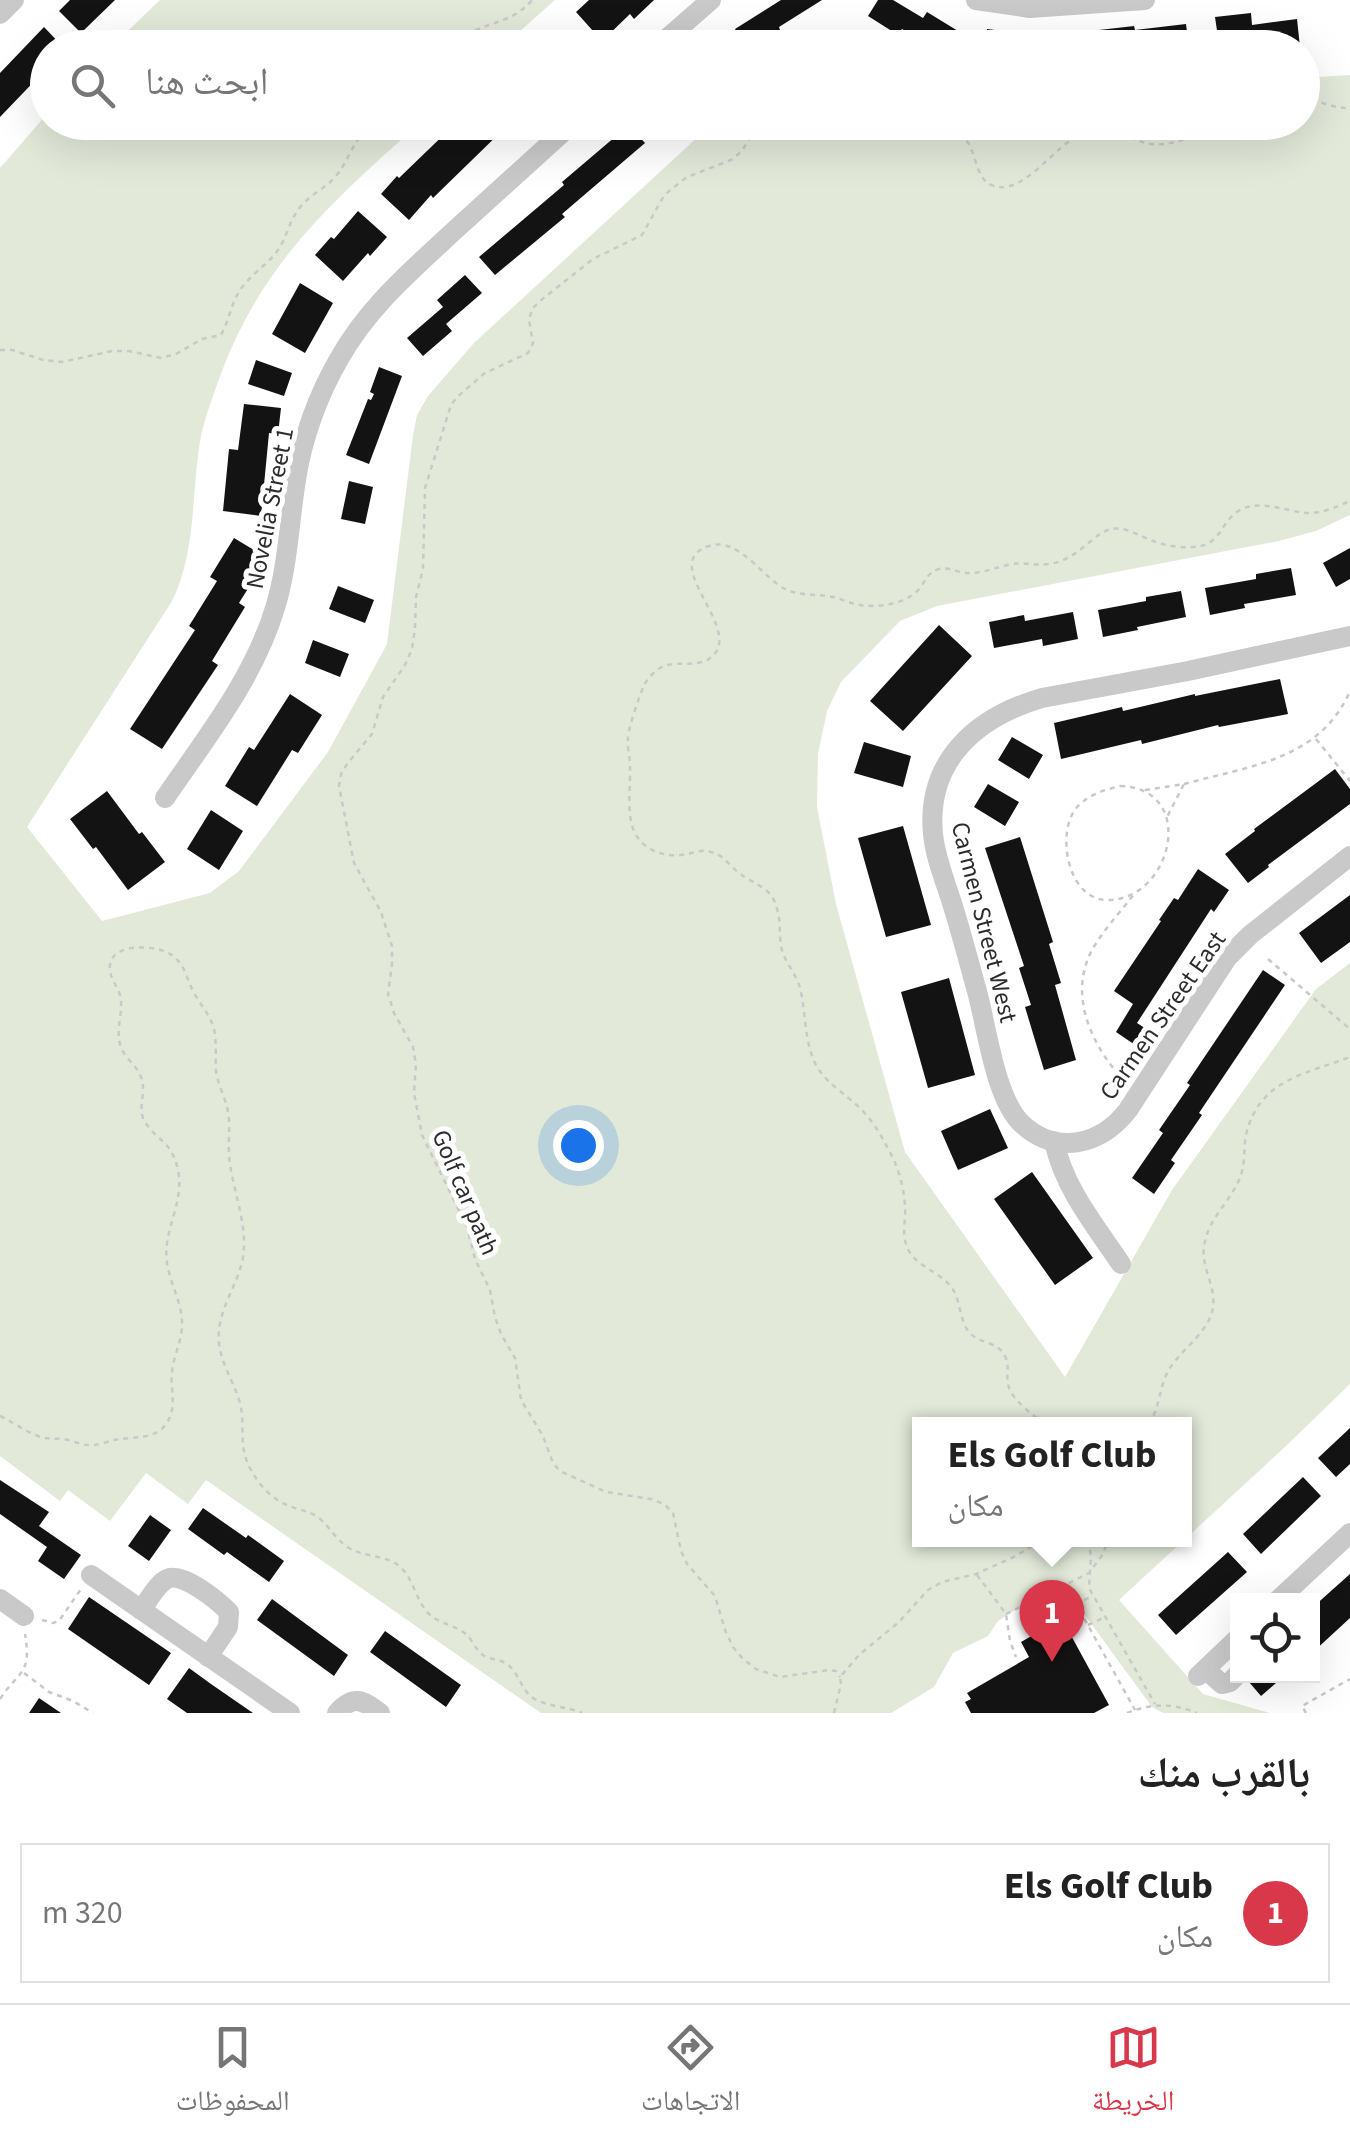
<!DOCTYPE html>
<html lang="ar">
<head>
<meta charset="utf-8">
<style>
  body { margin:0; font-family:"Source Sans 3","Noto Naskh Arabic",sans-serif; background:#f6f6f6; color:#222; direction:rtl }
  .controls { position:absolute; right:30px; bottom:30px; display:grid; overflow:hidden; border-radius:0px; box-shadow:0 10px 40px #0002 }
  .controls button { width:90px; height:90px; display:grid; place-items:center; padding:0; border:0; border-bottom:2px solid #e0e0e0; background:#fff; color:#222; font:50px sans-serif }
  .you { position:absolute; left:578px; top:1145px; width:35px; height:35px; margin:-25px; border:8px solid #fff; border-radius:50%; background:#1a73e8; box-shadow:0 0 0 15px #1a73e833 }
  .badge { display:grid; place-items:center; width:65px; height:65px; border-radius:50%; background:#d83849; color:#fff; font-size:32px; font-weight:700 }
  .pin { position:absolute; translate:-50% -82px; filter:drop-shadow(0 2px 5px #0008) }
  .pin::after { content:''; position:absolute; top:52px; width:35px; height:30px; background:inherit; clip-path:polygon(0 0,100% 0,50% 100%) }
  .popup { position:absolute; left:912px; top:1417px; width:280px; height:130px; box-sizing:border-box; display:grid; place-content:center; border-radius:0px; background:#fff; filter:drop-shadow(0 2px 8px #0005); font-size:32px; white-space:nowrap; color:#767676 }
  .popup b { font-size:38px; color:#222 }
  .popup::after { content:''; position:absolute; left:50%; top:100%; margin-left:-20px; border:20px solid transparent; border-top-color:#fff }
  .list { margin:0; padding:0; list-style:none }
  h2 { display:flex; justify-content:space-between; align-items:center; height:130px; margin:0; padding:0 40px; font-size:42px }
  h2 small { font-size:32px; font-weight:400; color:#767676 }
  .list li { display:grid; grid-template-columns:65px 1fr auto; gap:30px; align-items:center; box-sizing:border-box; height:140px; margin:0 20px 20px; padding:0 20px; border:2px solid #e0e0e0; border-radius:0px }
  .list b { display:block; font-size:38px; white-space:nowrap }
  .list p { margin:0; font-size:32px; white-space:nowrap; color:#767676 }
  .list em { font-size:32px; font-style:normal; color:#767676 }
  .icon { flex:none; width:55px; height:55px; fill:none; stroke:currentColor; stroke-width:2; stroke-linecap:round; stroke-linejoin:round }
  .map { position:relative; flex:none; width:1350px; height:1713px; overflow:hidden; direction:ltr }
  .search { position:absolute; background:#fff; box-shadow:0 10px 40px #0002; left:30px; right:30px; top:30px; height:110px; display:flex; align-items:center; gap:25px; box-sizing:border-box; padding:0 35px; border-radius:55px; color:#767676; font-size:38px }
  .sheet { height:290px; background:#fff }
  nav { display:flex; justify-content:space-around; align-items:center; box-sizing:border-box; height:140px; border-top:2px solid #e0e0e0; background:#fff; font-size:28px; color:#767676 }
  nav a { display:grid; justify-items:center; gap:5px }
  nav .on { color:#d83849 }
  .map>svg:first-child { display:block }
  .green { fill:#e2e9d9; fill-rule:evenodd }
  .building { fill:#131313 }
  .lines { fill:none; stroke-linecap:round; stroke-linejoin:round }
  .path { stroke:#c9c9c9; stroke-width:2.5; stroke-dasharray:5 5; stroke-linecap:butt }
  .minor { stroke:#c9c9c9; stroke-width:20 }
  .labels { text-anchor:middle; stroke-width:10; stroke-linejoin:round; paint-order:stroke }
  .street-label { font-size:25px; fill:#2c2c2c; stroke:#fff }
</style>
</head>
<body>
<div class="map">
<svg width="1350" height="1713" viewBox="0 0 1350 1713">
  <rect width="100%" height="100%" fill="#fff"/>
  <!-- green -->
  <path class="green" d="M 160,0 L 555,0 L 502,47 L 111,47 Z
    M 1350,75 L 1350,515 L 1316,531 L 1279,541 L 937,606 L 900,621 L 841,682 L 827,711 L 818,754 L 817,807 L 836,904 L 905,1152 L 1065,1377 L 1172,1190 L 1316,989 L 1350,963 L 1350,1384 L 1286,1446 L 1119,1600 L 1203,1694 L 1270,1713 L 1163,1713 L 1152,1707 L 1060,1581 L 998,1621 L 988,1636 L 953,1653 L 934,1687 L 891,1713 L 541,1713 L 206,1480 L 188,1504 L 146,1473 L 110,1521 L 68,1490 L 60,1501 L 0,1456 L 0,168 L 47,114 L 48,122 L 420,123 C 333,201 265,259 222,371 C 214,393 206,414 201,436 C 191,490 197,551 172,601 L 27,827 L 102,921 L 210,893 L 239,871 L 328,752 L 387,644 L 413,435 L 417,415 L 428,396 L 474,343 L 713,123 L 1302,122 L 1303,78 ZM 920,1424 L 1184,1424 L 1184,1540 L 920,1540 Z"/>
  <!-- building -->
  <path class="building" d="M 70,0 L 115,0 L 81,33 L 59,11 Z
    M 589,0 L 654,0 L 634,19 L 630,14 L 602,41 L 576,12 Z
    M 781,0 L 822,0 L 779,27 L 780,30 L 751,48 L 746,48 L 735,29 Z
    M 878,0 L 893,0 L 923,18 L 927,12 L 958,31 L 948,48 L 932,48 L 902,29 L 898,35 L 868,16 Z
    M 1251,13 L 1252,25 L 1297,19 L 1300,47 L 1264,48 L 1263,38 L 1219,44 L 1215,17 Z
    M 1186,24 L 1189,48 L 1101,48 L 1099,30 L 1134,26 L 1135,30 Z
    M 44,27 L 64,48 L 48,48 L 48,67 L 0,117 L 0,73 Z
    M 987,29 L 1072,40 L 1071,48 L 985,48 Z
    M 457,122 L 511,122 L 433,198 L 431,195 L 409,220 L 381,194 L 397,176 L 399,178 Z
    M 629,125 L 645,143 L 562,214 L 565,217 L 495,275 L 479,257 L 564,185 L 562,182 Z
    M 358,211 L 387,237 L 370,256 L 368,253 L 343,281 L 315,255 L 331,237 L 334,239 Z
    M 465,275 L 482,293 L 446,324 L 452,331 L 423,356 L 407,338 L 443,307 L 437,300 Z
    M 300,283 L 333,303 L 305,353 L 272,334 Z
    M 256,360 L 292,373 L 284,396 L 248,384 Z
    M 379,367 L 402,376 L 369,464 L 346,455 L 368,399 L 371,400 L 374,394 L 370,392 Z
    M 244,404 L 281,408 L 278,434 L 269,433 L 261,516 L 223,511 L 229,449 L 238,450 Z
    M 349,481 L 373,487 L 365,524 L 341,519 Z
    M 234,538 L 267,558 L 239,603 L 245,607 L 212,661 L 218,665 L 162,749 L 130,729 L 195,630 L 189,626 L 217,581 L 210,577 Z
    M 1350,548 L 1350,579 L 1336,587 L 1323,563 Z
    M 1291,568 L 1296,595 L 1244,604 L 1245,608 L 1210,615 L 1205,588 L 1256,579 L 1256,574 Z
    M 338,586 L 374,600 L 365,623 L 329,609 Z
    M 1181,591 L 1186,617 L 1137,627 L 1138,630 L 1103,637 L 1098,610 L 1146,601 L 1146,597 Z
    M 1073,612 L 1078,639 L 1043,646 L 1042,639 L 994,648 L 989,622 L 1024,615 L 1025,621 Z
    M 939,625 L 972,656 L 903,731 L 870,701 Z
    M 313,640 L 349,654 L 340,677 L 305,663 Z
    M 1280,679 L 1288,714 L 1219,727 L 1218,725 L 1142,744 L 1141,740 L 1061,759 L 1054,723 L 1122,707 L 1123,711 L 1195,694 L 1195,696 Z
    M 290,694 L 322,715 L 298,753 L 292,750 L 257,806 L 225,786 L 249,747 L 254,750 Z
    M 1012,737 L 1043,755 L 1029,779 L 998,760 Z
    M 864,742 L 911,756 L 903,787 L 854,773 Z
    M 1335,769 L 1350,789 L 1350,804 L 1268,865 L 1269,867 L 1248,883 L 1225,854 L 1255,831 L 1254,829 Z
    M 988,784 L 1019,802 L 1005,826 L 974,807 Z
    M 107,791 L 139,834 L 142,832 L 165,862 L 128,890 L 96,847 L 93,849 L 70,819 Z
    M 211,810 L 243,831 L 219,870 L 187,849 Z
    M 903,826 L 931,925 L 886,937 L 858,838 Z
    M 1020,837 L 1053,942 L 1049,944 L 1061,983 L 1055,985 L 1076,1060 L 1044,1070 L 1025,1007 L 1031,1005 L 1019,968 L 1024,966 L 985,848 Z
    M 1198,869 L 1229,890 L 1214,912 L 1211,909 L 1137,1023 L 1151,1032 L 1141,1049 L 1116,1032 L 1133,1004 L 1114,991 L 1161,921 L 1159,920 L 1174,898 L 1178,900 Z
    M 1350,895 L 1350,942 L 1321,963 L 1299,933 Z
    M 1263,970 L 1285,985 L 1199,1113 L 1202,1115 L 1171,1160 L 1175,1163 L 1154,1194 L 1132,1178 L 1163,1133 L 1159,1130 L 1190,1085 L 1187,1083 Z
    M 949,978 L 975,1075 L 928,1088 L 901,992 Z
    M 990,1109 L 1008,1148 L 958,1170 L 941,1131 Z
    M 1032,1172 L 1093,1258 L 1055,1285 L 994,1199 Z
    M 1350,1428 L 1350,1464 L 1336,1477 L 1318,1458 Z
    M 1303,1477 L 1321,1496 L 1261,1554 L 1243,1534 Z
    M 0,1480 L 49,1512 L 39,1526 L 81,1555 L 64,1579 L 38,1561 L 47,1547 L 0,1514 Z
    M 203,1508 L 246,1538 L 248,1535 L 284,1561 L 269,1582 L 227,1552 L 224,1555 L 188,1529 Z
    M 150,1515 L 171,1530 L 149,1561 L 128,1546 Z
    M 1228,1552 L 1247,1572 L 1176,1635 L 1158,1615 Z
    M 1350,1574 L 1350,1618 L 1312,1653 L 1312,1608 Z
    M 89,1597 L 171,1653 L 149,1685 L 68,1629 Z
    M 272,1599 L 348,1655 L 334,1676 L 257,1620 Z
    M 1062,1619 L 1109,1705 L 1094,1713 L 971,1713 L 965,1702 L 971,1699 L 967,1693 L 1029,1657 L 1021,1642 L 1035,1634 L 1032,1627 L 1045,1620 L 1048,1626 Z
    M 385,1631 L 461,1685 L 446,1707 L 370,1652 Z
    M 189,1668 L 211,1684 L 253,1713 L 187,1713 L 167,1699 Z
    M 1251,1676 L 1284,1676 L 1261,1696 L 1249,1682 Z
    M 39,1698 L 61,1713 L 29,1713 Z"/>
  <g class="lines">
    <!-- path -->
    <path class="path" d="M 466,48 L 474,31 C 496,21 515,20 532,0
      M 1302,98 C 1319,100 1334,109 1350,108
      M 765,122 L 757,128 L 741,152 L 731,160 L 687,177 L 669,191 L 662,199 L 642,235 L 593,259 L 540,301 L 532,309 L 529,320 L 533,343 L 528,353 L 485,373 L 457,397 L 451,405 L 425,488 L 423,569 L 416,597 L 415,628 L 412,649 L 405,665 L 383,697 L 372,734 L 347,764 L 341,774 L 339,786 L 354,863 L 381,912 L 392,946 L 392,964 L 388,994 L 394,1013 L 413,1047 L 416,1064 L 414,1093 L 422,1135 L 467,1227 L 475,1259 L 490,1290 L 495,1317 L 501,1334 L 515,1358 L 521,1400 L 543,1436 L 553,1463 L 560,1471 L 606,1492 L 651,1499 L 664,1504 L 673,1513 L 681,1551 L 687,1564 L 715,1596 L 725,1630 L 733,1647 L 743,1659 L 756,1669 L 780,1677 L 829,1670 L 836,1671 L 840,1677
      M 911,122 C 927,128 949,125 962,136 C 978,148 973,180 994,186 C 1025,196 1055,143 1084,133 C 1109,124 1127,140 1151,144 C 1176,147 1201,132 1224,122
      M 0,350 L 12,350 L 43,360 L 62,362 L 112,351 L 129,351 L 161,358 L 176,354 L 202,339 L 221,335 C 230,319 231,301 243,286 C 254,272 271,262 280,247 C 288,233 290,219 301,206 C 311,194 326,188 336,176 C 352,156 352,137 378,122
      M 1316,739 L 1350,781
      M 1184,784 C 1249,766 1320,760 1350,691
      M 1120,786 C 1199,788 1172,902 1106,900 C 1067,899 1055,830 1078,806 C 1090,794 1104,790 1120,786 Z
      M 1145,790 L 1184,784 L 1167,817
      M 1268,959 L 1350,1029
      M 1126,1083 C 1093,1048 1068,998 1091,952 C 1102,931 1120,913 1134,894
      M 0,1416 C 13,1422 25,1431 38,1436 C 47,1440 54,1438 63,1439 C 72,1440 80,1445 88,1445 C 96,1446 106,1442 114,1440 C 133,1436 157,1441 168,1421 C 177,1405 170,1389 172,1371 C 174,1354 183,1339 182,1321 C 181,1301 170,1283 167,1263 C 162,1231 185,1203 178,1170 C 172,1141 157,1141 145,1122 C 137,1109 146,1094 142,1080 C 139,1066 123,1058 120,1044 C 116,1030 122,1016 121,1002 C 121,989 111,982 110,970 C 107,944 147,945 164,951 C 184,959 185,975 193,991 C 200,1005 210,1014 214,1029 C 217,1043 215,1057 216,1071 C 218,1086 226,1098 228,1112 C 231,1129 227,1146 230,1164 C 234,1192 245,1219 244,1248 C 243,1277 222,1301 219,1330 C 216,1358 233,1378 240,1403 C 246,1427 237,1445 251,1470 C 259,1485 272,1499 287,1505 C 298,1510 310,1511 319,1518 C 330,1527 336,1540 349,1548 C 364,1557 384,1555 398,1565 C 414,1577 415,1601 430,1615 C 441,1624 457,1626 467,1635 C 473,1641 477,1652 483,1655 C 490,1660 500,1659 507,1664 C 519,1673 521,1690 533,1698 C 547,1707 566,1706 582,1713
      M 1045,1424 C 1033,1415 1011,1400 1008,1384 C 1006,1375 1010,1366 1005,1356 C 998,1341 978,1344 968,1331 C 959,1318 961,1301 952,1288 C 939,1270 912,1266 906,1244 C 902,1232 906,1219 905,1207 C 904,1185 897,1163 886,1145 C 878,1129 866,1112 852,1101 C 837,1088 823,1080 814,1061 C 804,1037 806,1013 800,988 C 796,973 784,962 781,946 C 779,934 781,921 777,909 C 776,904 773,897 769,893 C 760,884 747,880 738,872 C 731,867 725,858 717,854 C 714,853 711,852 708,851 C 699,850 690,854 681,855 C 662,857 642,849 634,831 C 626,812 631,786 630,766 C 630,757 627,747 628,738 C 628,728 640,695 644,685 C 648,678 656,669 664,666 C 681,660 704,670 716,652 C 736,622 659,562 709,546 C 739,536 763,579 787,590 C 802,596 818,594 833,597 C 842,599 851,604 860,605 C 879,608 907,604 920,588 C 926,580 928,572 939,569 C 948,567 957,572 966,573 C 982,574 996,567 1012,564 C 1024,562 1036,566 1049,564 C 1079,560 1093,532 1112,529 C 1127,526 1142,538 1156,542 C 1167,546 1181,548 1193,547 C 1223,546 1220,519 1242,509 C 1263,500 1285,511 1306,513 C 1320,514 1337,507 1350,501
      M 1148,1424 C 1161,1409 1158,1386 1170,1368 C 1182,1349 1210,1331 1213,1307 C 1216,1286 1201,1268 1204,1247 C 1207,1220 1229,1203 1239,1180 C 1246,1165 1243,1150 1246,1135 C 1259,1079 1306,1074 1350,1057
      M 1088,1540 L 1091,1556 L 1089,1588 L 1155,1704
      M 977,1575 L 1006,1614 L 1010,1641 L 1016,1657
      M 1060,1587 L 1085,1620 L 1135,1710
      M 1075,1604 L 1091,1597
      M 1006,1614 L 1089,1573 L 1103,1554 L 1108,1540
      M 42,1620 L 53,1623 L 59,1621 L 81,1589
      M 1088,1625 L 1103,1618
      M 24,1673 L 49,1692 L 73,1701 L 93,1713
      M 0,1699 C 19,1670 32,1675 25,1634
      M 834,1713 L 841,1684 L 840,1677 L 859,1655 L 899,1622 L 928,1590 L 942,1582 L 976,1574 L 1016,1556 L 1041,1540
      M 1127,1713 C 1152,1703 1172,1703 1197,1713
      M 1306,1713 L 1302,1706 L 1350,1679"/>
    <!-- minor -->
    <path class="minor" d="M 976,0 L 1030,8 L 1145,0
      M 0,14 L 14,0
      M 656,48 L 711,0
      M 1350,636 L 1188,671 L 1042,698 C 977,717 926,760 933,834 C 935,856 944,878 951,900 C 961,931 969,963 978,995 C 987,1030 996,1100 1022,1124 C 1057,1156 1101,1145 1128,1110 L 1227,958 L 1250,935 L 1350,856
      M 165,798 C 206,738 254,678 275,608 C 288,566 289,523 296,480 C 302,439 318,395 339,359 C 368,307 412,270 455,230 C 495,194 534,158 574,122
      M 1054,1141 C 1064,1188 1094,1224 1121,1264
      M 91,1575 L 290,1713
      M 0,1599 L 24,1616
      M 1278,1600 L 1350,1533
      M 141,1610 C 148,1601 157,1584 167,1579 C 182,1571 218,1601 229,1612 L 228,1627 L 208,1657
      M 1206,1670 L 1222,1684 L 1230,1682 L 1238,1674
      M 1198,1676 L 1238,1638
      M 337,1713 C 353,1694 363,1700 380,1713"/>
  </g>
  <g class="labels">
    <!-- street labels -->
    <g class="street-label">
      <text transform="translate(269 508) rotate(-79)" y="9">Novelia Street 1</text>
      <text transform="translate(985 922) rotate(76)" y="9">Carmen Street West</text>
      <text transform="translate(1162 1015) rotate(-55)" y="9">Carmen Street East</text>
      <text transform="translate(466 1192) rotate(67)" y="9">Golf car path</text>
    </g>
  </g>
</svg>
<div class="controls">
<button><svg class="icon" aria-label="locate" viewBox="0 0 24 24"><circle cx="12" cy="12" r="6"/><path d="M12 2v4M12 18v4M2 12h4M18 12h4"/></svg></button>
</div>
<div class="you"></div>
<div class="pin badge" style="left:1052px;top:1662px">1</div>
<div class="popup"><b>Els Golf Club</b>مكان</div>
<div class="search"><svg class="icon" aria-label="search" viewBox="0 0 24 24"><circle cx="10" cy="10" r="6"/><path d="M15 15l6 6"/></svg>ابحث هنا</div>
</div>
<section class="sheet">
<h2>بالقرب منك<small></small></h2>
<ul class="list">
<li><span class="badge">1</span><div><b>Els Golf Club</b><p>مكان</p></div><em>320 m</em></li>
</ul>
</section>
<nav>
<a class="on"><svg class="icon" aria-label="map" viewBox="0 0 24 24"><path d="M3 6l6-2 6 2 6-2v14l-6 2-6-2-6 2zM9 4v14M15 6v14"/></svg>الخريطة</a>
<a><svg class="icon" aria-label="directions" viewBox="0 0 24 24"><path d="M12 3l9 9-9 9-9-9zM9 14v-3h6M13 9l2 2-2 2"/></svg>الاتجاهات</a>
<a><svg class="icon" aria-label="saved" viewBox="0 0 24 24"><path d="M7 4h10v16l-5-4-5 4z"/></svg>المحفوظات</a>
</nav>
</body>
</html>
